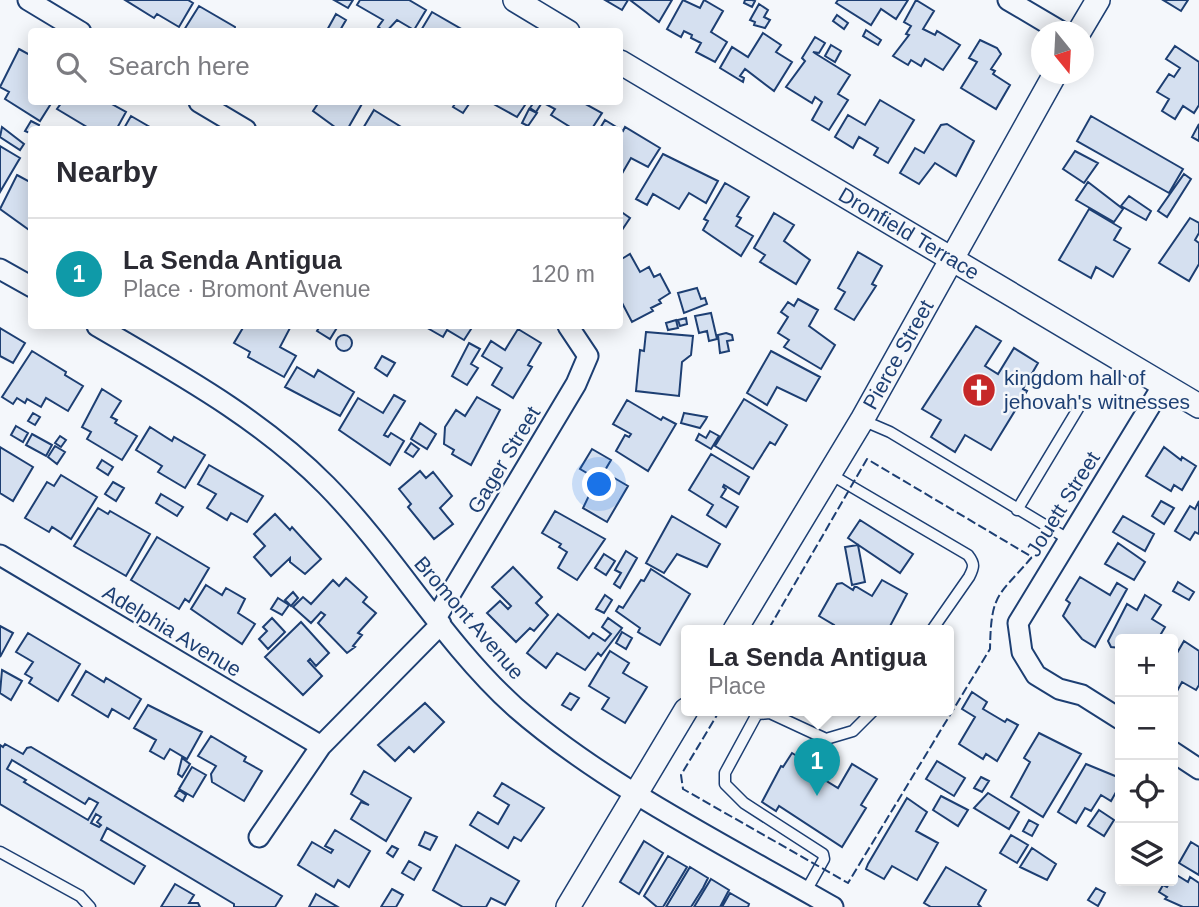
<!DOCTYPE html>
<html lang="en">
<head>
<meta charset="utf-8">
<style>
  body { margin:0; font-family:Arial,sans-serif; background:#f2f2f3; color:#2b2b33 }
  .controls { position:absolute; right:21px; bottom:21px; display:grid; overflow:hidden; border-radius:7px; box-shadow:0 4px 18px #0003 }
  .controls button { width:63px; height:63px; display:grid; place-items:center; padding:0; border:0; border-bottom:2px solid #e1e1e2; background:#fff; color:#2b2b33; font:35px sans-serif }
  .compass { position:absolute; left:1031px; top:21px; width:63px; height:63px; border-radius:50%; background:#fff; box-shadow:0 4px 18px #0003; rotate:162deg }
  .you { position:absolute; left:600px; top:485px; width:24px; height:24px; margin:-18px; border:5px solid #fff; border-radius:50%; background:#1a73e8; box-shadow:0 0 0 10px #1a73e833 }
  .badge { display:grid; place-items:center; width:46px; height:46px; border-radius:50%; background:#c62828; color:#fff; font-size:23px; font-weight:700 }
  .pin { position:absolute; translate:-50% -58px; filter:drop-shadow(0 2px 4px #0008) }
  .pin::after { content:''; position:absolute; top:37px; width:24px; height:21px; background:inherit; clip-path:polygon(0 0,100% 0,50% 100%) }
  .popup { position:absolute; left:681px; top:625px; width:273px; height:91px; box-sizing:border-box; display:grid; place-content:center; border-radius:7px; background:#fff; filter:drop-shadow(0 2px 5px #0005); font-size:23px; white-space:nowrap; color:#7c7c81 }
  .popup b { font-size:26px; color:#2b2b33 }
  .popup::after { content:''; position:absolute; left:50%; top:100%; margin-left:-14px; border:14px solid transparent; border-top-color:#fff }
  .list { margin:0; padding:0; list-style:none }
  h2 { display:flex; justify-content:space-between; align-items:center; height:91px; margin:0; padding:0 28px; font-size:30px }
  h2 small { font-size:23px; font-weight:400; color:#7c7c81 }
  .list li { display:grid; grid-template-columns:46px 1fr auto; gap:21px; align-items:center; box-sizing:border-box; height:112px; padding:0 28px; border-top:2px solid #e1e1e2 }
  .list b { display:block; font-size:26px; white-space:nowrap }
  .list p { margin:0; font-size:23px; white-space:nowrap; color:#7c7c81 }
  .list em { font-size:23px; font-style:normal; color:#7c7c81 }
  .icon { flex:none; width:38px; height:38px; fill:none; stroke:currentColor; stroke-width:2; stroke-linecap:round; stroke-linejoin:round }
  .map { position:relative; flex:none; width:1199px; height:907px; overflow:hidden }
  .search { position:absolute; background:#fff; box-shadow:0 4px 18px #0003; left:28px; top:28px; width:595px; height:77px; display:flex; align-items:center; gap:18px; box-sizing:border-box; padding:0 24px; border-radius:7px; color:#7c7c81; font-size:26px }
  .panel { position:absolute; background:#fff; box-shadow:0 4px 18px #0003; left:28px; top:126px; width:595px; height:203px; border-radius:7px }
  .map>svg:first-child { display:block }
  .building { fill:#d5e0f0; stroke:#1d3f73; stroke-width:2; fill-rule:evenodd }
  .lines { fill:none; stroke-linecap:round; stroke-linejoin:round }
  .service-casing { stroke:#1d3f73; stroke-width:13 }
  .minor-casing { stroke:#1d3f73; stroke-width:23 }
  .tertiary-casing { stroke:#1d3f73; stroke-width:26 }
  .service { stroke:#f4f7fb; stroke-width:10 }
  .minor { stroke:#f4f7fb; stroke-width:19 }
  .tertiary { stroke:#f4f7fb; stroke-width:23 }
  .fence { stroke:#1d3f73; stroke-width:2; stroke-dasharray:9 3.5; stroke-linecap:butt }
  .labels { text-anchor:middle; stroke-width:5; stroke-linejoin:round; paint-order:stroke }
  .street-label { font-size:21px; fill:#1d3f73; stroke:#f4f7fb }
  .poi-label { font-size:21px; fill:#1d3f73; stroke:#f4f7fb; text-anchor:start }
</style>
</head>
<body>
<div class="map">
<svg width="1199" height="907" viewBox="0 0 1199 907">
  <rect width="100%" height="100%" fill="#f4f7fb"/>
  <!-- building -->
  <path class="building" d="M 125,0 L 188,0 L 193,3 L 179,27 L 157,14 L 154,18 Z
    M 334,0 L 353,0 L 348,8 Z
    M 360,0 L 409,0 L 426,10 L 414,30 L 397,20 L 386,32 L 378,27 L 383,20 L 357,5 Z
    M 605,0 L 628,0 L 622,10 Z
    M 630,0 L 672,0 L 659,22 Z
    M 683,0 L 700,8 L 704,0 L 723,11 L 711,32 L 727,42 L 715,62 L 696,52 L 701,43 L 691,38 L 692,35 L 684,31 L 681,37 L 667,29 Z
    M 745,0 L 752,0 L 755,1 L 752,7 L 744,3 Z
    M 838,0 L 908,0 L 896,19 L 881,9 L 871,25 L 836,3 Z
    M 916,0 L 934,11 L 923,29 L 935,35 L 937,31 L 960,45 L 943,70 L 925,59 L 921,66 L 911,60 L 908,65 L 893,56 L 909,35 L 906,34 L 911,26 L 904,22 Z
    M 1163,0 L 1188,0 L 1181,11 Z
    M 759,4 L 768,10 L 764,17 L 770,20 L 765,28 L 754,25 L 755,22 L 750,20 Z
    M 199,6 L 235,27 L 234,32 L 184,30 Z
    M 432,12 L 463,30 L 462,32 L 420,32 Z
    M 336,14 L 346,20 L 339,32 L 326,32 Z
    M 837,15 L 848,23 L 844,29 L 833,21 Z
    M 866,30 L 881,40 L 878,45 L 863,36 Z
    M 763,33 L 781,45 L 776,52 L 792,62 L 774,91 L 745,69 L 740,76 L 744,78 L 743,82 L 720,68 L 732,47 L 748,57 Z
    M 815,37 L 825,43 L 819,53 L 813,52 L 850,75 L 838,94 L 848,100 L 829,130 L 812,120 L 822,102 L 815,97 L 812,103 L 786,87 L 805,61 L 802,58 Z
    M 980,40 L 997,48 L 1001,54 L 991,69 L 995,71 L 993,74 L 1010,85 L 996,109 L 961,88 L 977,62 L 969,58 Z
    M 831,45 L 841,51 L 835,62 L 825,56 Z
    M 1175,46 L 1199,62 L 1199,105 L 1194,113 L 1183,106 L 1175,119 L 1162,111 L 1169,99 L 1157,92 L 1169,74 L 1174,77 L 1180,68 L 1166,59 Z
    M 19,49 L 32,56 L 32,102 L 52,102 L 40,121 L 5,99 L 9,92 L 0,87 Z
    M 880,100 L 914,120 L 888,163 L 874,155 L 878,148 L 859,137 L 853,148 L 835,137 L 848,115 L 865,125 Z
    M 62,102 L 108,102 L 126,112 L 116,130 L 92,130 L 57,109 Z
    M 319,102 L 333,104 L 363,102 L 347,130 L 339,130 L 313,111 Z
    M 456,102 L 469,104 L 463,113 L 453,107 Z
    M 490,102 L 527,102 L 517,117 Z
    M 534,102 L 541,104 L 536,112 L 530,108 Z
    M 542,102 L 582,102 L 602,113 L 591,130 L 575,130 L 551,115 L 555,109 Z
    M 529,109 L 537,113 L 528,126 L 522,123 Z
    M 374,110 L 406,130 L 362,130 Z
    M 131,116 L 155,130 L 123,130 Z
    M 1091,116 L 1183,169 L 1169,193 L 1077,141 Z
    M 605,120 L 623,131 L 625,127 L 660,148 L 648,167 L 631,158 L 620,177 L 620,130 L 599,130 Z
    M 31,121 L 39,125 L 37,130 L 32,130 L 32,134 L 25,131 Z
    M 947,124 L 974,141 L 956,176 L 935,163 L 919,184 L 900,173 L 915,148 L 924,153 L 941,125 Z
    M 1199,124 L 1199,141 L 1192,137 Z
    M 2,127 L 24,144 L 20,150 L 0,137 Z
    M 0,146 L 20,158 L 0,192 Z
    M 1075,151 L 1098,163 L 1084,183 L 1063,169 Z
    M 663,154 L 718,181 L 706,203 L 689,193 L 679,209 L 653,194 L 647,205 L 636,199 Z
    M 1184,174 L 1191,179 L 1167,217 L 1158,211 Z
    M 17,175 L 32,183 L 32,232 L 0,209 Z
    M 1088,182 L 1123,209 L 1114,222 L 1076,200 Z
    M 725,183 L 749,197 L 737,216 L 741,218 L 736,226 L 753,236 L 741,256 L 703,230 L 708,221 L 704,219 Z
    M 1129,196 L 1151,211 L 1146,220 L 1121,206 Z
    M 1089,209 L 1121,228 L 1114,240 L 1130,249 L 1113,277 L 1096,267 L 1091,278 L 1059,260 Z
    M 620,211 L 630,218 L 620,233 Z
    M 774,213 L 794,225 L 784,241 L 810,260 L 796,284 L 760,262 L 765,255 L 754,248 Z
    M 1190,218 L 1199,223 L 1199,233 L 1195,240 L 1199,243 L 1199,264 L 1189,281 L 1159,263 Z
    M 858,252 L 882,266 L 872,284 L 876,286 L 854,320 L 835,309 L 845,292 L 838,288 Z
    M 630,254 L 640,272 L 649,267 L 654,277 L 660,274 L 670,293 L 659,300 L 661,303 L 651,308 L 653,311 L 632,322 L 620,299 L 620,260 Z
    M 697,288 L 701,299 L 705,298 L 707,304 L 684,313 L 678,293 Z
    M 798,299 L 818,310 L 809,326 L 835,345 L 821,369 L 784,347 L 789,340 L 778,333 L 788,317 L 781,312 L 788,302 L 794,306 Z
    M 711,313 L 717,339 L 709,341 L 707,331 L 699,333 L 695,316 Z
    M 686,318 L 687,324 L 680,326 L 678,320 Z
    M 676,320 L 678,328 L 668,330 L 666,323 Z
    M 244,326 L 290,328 L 280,347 L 296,356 L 284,377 L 248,357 L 250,352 L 234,343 Z
    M 320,326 L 338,326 L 330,339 L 317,331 Z
    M 424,326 L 473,326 L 464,340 L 447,330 L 443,337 Z
    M 976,326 L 1001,341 L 985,366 L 998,374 L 1014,348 L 1038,363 L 1023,389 L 1027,391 L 991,450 L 965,435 L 955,452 L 931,437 L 941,420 L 922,409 Z
    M 0,328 L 25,343 L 13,363 L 0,356 Z
    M 518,329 L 541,343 L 528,365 L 532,367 L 513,398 L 492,385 L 502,368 L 482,356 L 491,341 L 505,350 Z
    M 646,332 L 693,336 L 691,355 L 682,362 L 679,396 L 636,391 L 640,350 L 644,351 Z
    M 726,333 L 732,335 L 733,340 L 727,341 L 729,351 L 720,353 L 718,335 Z
    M336 343a8 8 0 1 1 16 0a8 8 0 1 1-16 0Z
    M 469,343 L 480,349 L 471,364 L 478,368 L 467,385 L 452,376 Z
    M 32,351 L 66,372 L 65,375 L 83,386 L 68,411 L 46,398 L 41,407 L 27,399 L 25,403 L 17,398 L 13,404 L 2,397 Z
    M 771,351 L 820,377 L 806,401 L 777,387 L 767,405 L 747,393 Z
    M 382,356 L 395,363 L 387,376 L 375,368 Z
    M 297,367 L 314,377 L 318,370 L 354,392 L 340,416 L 285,387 Z
    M 102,389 L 121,401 L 111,417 L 117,420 L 115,423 L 137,436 L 122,460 L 87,439 L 91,432 L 82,427 Z
    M 394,395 L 405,401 L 384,435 L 388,437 L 391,433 L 404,441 L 390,465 L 339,430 L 358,398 L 383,413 Z
    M 477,397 L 500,410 L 471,465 L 452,454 L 454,450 L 444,444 L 445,427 L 456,410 L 465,416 Z
    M 744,399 L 787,425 L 775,445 L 770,442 L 753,469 L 715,446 Z
    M 627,400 L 661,420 L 663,417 L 676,424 L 648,471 L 616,451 L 625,435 L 629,437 L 631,434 L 613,424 Z
    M 33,413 L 40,417 L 35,425 L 28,421 Z
    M 684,413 L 707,417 L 706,419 L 700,428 L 681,423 Z
    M 420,423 L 436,434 L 427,449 L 411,439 Z
    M 16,426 L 28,433 L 23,442 L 11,435 Z
    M 150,427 L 172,441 L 174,437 L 205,455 L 185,488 L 158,472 L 162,466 L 136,450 Z
    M 710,431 L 719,436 L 711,449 L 696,440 L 699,434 L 706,438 Z
    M 32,434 L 52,445 L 46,456 L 26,445 Z
    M 60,436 L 66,440 L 61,447 L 55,443 Z
    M 411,443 L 419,449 L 413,457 L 405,452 Z
    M 55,446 L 65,452 L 57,464 L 48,457 Z
    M 0,447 L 33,467 L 13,501 L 0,493 Z
    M 1164,447 L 1181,460 L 1182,457 L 1196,466 L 1182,490 L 1174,485 L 1171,491 L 1146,476 Z
    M 592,449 L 611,460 L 604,472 L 628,486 L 607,522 L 583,508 L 597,479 L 580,469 Z
    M 711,454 L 749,477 L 739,494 L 724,485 L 723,487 L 726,489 L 721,497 L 738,507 L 726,527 L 707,515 L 713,505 L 689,490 Z
    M 102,460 L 113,467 L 108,475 L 97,468 Z
    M 209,465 L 263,496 L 247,522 L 231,513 L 227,520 L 207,508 L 216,494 L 198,484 Z
    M 420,471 L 426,478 L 433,472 L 452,496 L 440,508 L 453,524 L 434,539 L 408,507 L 411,504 L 399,489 Z
    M 61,475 L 97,497 L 71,539 L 52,527 L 49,532 L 25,518 L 47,482 L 54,486 Z
    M 113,482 L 124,488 L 116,501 L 105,494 Z
    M 161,494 L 183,507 L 177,516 L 156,503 Z
    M 1161,501 L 1174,508 L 1164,524 L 1152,516 Z
    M 1199,501 L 1199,534 L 1195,532 L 1190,540 L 1175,531 L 1190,506 L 1195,509 Z
    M 98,508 L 108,514 L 110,511 L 150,534 L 126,576 L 74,546 Z
    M 555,511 L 605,539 L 577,580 L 558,568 L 567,552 L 559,547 L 561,544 L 542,533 Z
    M 275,514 L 290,530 L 292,527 L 321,559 L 305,574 L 290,562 L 290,558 L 271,576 L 254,557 L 265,546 L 254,534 Z
    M 672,516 L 720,544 L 707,567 L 677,554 L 664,573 L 646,563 Z
    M 1123,516 L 1154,534 L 1145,551 L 1113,532 Z
    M 860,520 L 913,554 L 900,573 L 848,538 Z
    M 157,537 L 209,568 L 189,602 L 185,599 L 179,609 L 131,580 Z
    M 1118,543 L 1145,562 L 1134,580 L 1105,564 Z
    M 858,545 L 865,582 L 852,585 L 845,547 Z
    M 626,551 L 637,558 L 620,588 L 614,584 L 621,573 L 615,570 Z
    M 604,554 L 615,561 L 606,575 L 595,568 Z
    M 513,567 L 542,597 L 536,603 L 548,615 L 534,631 L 530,628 L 516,642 L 487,613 L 500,601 L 508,609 L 511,606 L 492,587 Z
    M 651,569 L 690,594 L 660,645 L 638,632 L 640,628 L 616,611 L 619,606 L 623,608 L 641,580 L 644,581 Z
    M 1080,577 L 1110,595 L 1117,583 L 1127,589 L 1095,647 L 1082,639 L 1063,616 L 1070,603 L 1066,600 Z
    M 346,578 L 367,597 L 363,602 L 376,613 L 358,633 L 362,635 L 353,646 L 355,647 L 347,653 L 318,623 L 325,615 L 321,612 L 311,623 L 293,607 L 303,597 L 311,604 L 333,580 L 339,586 Z
    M 882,580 L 907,594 L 888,630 L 832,630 L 834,625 L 819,616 L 837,584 L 842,583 L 853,590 L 855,586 L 872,596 Z
    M 1178,582 L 1194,592 L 1189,600 L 1173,591 Z
    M 206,585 L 222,595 L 226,588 L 245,599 L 238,613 L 255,624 L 242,644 L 191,609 Z
    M 293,592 L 298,598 L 291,606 L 285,600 Z
    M 605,595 L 612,600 L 604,613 L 596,609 Z
    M 1145,595 L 1161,605 L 1152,619 L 1165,627 L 1158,639 L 1120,639 L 1120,648 L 1111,647 L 1108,641 L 1127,604 L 1137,610 Z
    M 278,598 L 289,605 L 282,615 L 271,609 Z
    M 558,614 L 589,638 L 593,633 L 605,641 L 611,634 L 602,627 L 608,618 L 622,628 L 601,656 L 598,653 L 585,670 L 557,653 L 546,668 L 527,653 Z
    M 272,618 L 285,632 L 268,649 L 259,639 L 267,631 L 263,627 Z
    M 301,622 L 329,653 L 316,666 L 310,659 L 308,661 L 322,676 L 303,695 L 265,657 Z
    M 0,626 L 13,633 L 0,657 Z
    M 622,632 L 632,638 L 626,649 L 616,643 Z
    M 28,633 L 80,664 L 58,701 L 29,683 L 32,678 L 25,674 L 33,662 L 16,652 Z
    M 1184,641 L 1199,651 L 1199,685 L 1196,690 L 1182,682 L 1176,693 L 1173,691 L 1173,660 Z
    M 610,651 L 629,663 L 623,673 L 647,687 L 625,723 L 602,709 L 609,698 L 589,686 Z
    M 2,670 L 22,681 L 11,700 L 0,693 Z
    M 86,671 L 104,682 L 106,678 L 141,699 L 129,719 L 112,709 L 108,717 L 72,695 Z
    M 972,692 L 987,702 L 983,709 L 1005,722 L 1007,719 L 1018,725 L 997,761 L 986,754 L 983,759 L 959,744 L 975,717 L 962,709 Z
    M 570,693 L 579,698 L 571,710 L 562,705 Z
    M 425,703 L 444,722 L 414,752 L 409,747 L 395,761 L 378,745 Z
    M 148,705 L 202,732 L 187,759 L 170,749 L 164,759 L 150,751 L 156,740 L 134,728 Z
    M 1039,733 L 1081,754 L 1043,817 L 1011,797 L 1030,762 L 1024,758 Z
    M 211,736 L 246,757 L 244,761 L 262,771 L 244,801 L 212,782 L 211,774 L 216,766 L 198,756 Z
    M 5,744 L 23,754 L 27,748 L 31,747 L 282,896 L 275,907 L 234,907 L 234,904 L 107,828 L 101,840 L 145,866 L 134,884 L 0,804 L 0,745 L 3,747 ZM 12,760 L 85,804 L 89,798 L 98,803 L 88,820 L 24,782 L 26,780 L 7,769 ZM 96,814 L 101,817 L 97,822 L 101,825 L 99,827 L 91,823 Z
    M 792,753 L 805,761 L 802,766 L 838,788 L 852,764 L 877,779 L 861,805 L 866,808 L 842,847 L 779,806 L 776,811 L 762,802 L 781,766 L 783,767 Z
    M 182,758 L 190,764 L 182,777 L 178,774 Z
    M 937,761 L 965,778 L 954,796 L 926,779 Z
    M 1086,764 L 1120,778 L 1120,785 L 1111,801 L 1101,795 L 1091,811 L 1085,808 L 1076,823 L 1058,812 Z
    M 192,767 L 206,775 L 193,797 L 179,789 Z
    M 364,771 L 411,798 L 386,841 L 351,819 L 361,802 L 369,805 L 351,794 Z
    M 981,777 L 989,781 L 982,792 L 974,788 Z
    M 502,783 L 544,808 L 521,841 L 514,837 L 508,848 L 470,825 L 478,812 L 498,824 L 509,805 L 494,796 Z
    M 179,790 L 186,795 L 183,801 L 175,796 Z
    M 988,793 L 1019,812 L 1009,829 L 974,808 Z
    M 941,796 L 968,810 L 958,826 L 933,810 Z
    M 907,798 L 927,812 L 916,831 L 938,843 L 917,880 L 892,866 L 884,879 L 866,869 L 868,864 Z
    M 1099,810 L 1114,820 L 1104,836 L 1088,826 Z
    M 1029,820 L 1038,825 L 1032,836 L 1023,831 Z
    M 335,830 L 370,851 L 349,887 L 338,880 L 334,887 L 298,865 L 312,842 L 331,853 L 333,850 L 325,846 Z
    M 425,832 L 437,837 L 430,850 L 419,845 Z
    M 1011,835 L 1028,845 L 1017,863 L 1000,853 Z
    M 644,841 L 663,853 L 639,894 L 620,882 Z
    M 1191,842 L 1199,847 L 1199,875 L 1179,863 Z
    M 456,845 L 519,881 L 505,905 L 491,898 L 486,907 L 463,907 L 433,890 Z
    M 392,846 L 398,849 L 393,857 L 387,853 Z
    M 1032,848 L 1056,864 L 1047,880 L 1020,867 Z
    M 668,856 L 687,867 L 663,907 L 657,907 L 644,896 Z
    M 409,861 L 421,868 L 414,880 L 402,873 Z
    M 690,867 L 708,878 L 703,888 L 691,907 L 666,907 Z
    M 946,867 L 986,890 L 978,904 L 981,907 L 931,907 L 924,903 Z
    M 1175,874 L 1188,882 L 1190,877 L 1199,883 L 1199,907 L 1183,907 L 1165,899 L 1167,897 L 1159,892 L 1163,885 L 1167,887 Z
    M 711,879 L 729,890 L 720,907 L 694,907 Z
    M 175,884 L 194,895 L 189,903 L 198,903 L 200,907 L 161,907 Z
    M 1096,888 L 1105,893 L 1098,906 L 1088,900 Z
    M 392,889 L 403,895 L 396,907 L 381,907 Z
    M 730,893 L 749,904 L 748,907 L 722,907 Z
    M 316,894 L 338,907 L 309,907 Z"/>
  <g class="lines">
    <!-- service casing -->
    <g class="service-casing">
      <path id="service" d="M 862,420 L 890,432 L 1068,539
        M 830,474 L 968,555 C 975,564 974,567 969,577 L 932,630
        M 1017,510 L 1079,407
        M 0,852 L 80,896 L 90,907
        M 806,891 L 824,859 L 823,854 L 744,803 L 725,784 L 725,773 L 757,714 L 770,713 L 826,739 L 853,731 L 874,710"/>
    </g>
    <!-- minor casing -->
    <g class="minor-casing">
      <path id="minor" d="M 28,0 L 81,32
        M 1008,0 L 1062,32
        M 199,102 L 246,130
        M 0,269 L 32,287
        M 97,326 C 177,373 260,418 326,485 C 394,554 443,642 515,707 C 604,785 731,848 833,907
        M 0,555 L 321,746
        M 436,618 L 576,384 L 588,356 L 568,326
        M 1120,719 L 1082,695 L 1059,689 L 1036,675 L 1022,652 L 1018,623 L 1163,385
        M 1173,752 L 1199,769
        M 259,837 L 321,746 L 441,624"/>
    </g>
    <!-- tertiary casing -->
    <g class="tertiary-casing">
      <g id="tertiary">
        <path d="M 515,0 L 568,32"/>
        <path d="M 1079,32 L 1098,0"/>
        <path id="s1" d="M 620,62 L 1199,406"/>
        <path id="s2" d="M 735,630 L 862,420 L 1055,74"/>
        <path d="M 568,907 L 686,710"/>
      </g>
    </g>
    <!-- service -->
    <use href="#service" class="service"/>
    <!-- minor -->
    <use href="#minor" class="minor"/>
    <!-- tertiary -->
    <use href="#tertiary" class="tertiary"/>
    <!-- fence -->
    <path class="fence" d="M 720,710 L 681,775 L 683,789 L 848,883 L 990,649 C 991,592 998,597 1032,557 L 867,459 L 768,630"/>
  </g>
  <!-- icons -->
  <defs>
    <g id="church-disc" transform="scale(1.75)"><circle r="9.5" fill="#c62828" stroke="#f4f7fb"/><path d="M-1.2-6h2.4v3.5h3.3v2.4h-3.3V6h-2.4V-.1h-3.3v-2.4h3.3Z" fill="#fff"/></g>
  </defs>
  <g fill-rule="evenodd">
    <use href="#church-disc" x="979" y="390"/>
  </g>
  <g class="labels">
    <!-- street labels -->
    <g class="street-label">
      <text dy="7" stroke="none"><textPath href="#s1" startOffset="336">Dronfield Terrace</textPath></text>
      <text dy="7" stroke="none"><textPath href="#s2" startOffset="320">Pierce Street</textPath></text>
      <text transform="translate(504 460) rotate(-59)" y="7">Gager Street</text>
      <text transform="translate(1063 504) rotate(-58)" y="7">Jouett Street</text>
      <text transform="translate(469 618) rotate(49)" y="7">Bromont Avenue</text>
      <text transform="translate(172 631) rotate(31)" y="7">Adelphia Avenue</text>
    </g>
    <!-- poi labels -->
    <g class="poi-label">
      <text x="1004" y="385">kingdom hall of<tspan x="1004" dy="24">jehovah's witnesses</tspan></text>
    </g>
  </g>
</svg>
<div class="controls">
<button>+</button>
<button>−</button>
<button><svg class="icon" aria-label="locate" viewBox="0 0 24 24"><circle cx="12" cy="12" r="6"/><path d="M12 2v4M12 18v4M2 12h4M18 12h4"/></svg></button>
<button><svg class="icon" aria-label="layers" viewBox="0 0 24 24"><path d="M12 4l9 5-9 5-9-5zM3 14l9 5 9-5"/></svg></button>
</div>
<svg class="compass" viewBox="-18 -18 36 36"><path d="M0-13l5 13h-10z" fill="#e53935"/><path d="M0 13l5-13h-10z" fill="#7c7c81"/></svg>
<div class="you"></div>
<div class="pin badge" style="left:817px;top:796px;background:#0f9aa8">1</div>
<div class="popup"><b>La Senda Antigua</b>Place</div>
<div class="search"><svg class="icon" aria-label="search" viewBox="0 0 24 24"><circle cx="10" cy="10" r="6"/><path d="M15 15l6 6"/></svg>Search here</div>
<section class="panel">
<h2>Nearby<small></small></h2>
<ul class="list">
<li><span class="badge" style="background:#0f9aa8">1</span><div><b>La Senda Antigua</b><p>Place · Bromont Avenue</p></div><em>120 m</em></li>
</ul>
</section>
</div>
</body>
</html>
